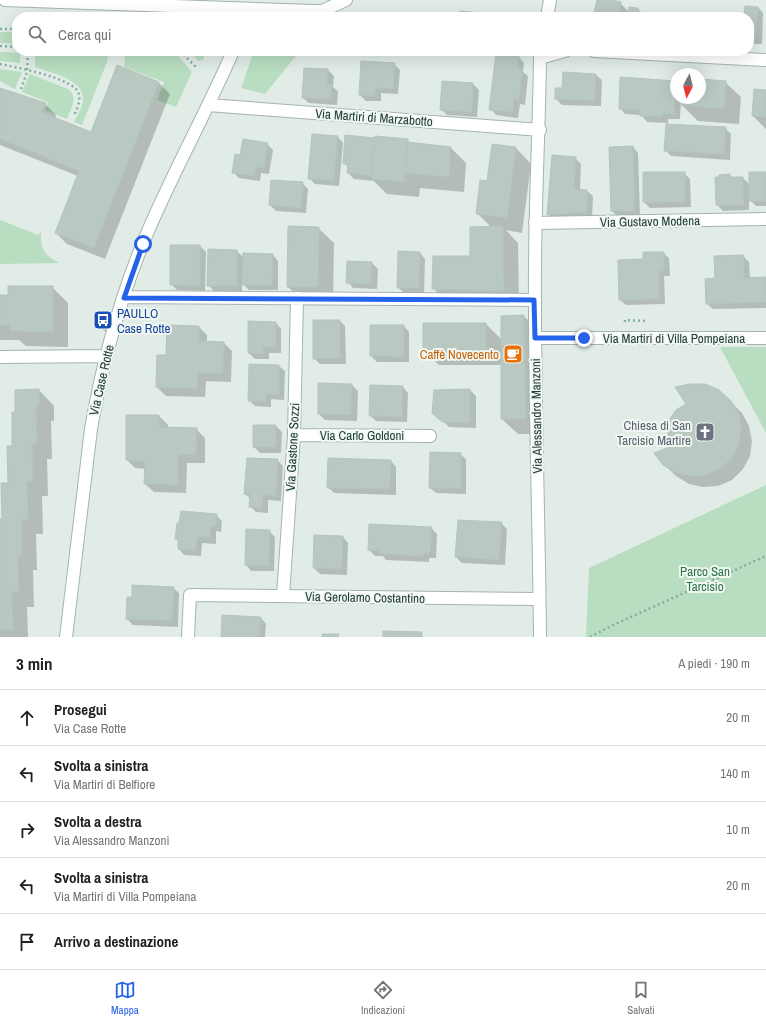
<!DOCTYPE html>
<html lang="it">
<head>
<meta charset="utf-8">
<style>
  body { margin:0; font-family:"Archivo Narrow",sans-serif; background:#f2f2f2; color:#202124 }
  .compass { position:absolute; left:670px; top:68px; width:36px; height:36px; border-radius:50%; background:#fff; box-shadow:0 4px 16px #0002; rotate:187deg }
  .stop { position:absolute; width:12px; height:12px; margin:-9px; border:3px solid #2563eb; border-radius:50%; background:#fff }
  .stop.end { background:#2563eb; border-color:#fff; box-shadow:0 1px 4px #0008 }
  .list { margin:0; padding:0; list-style:none }
  h2 { display:flex; justify-content:space-between; align-items:center; height:52px; margin:0; padding:0 16px; font-size:17px }
  h2 small { font-size:13px; font-weight:400; color:#757577 }
  .list li { display:grid; grid-template-columns:26px 1fr auto; gap:12px; align-items:center; box-sizing:border-box; height:56px; padding:0 16px; border-top:1px solid #e0e0e0 }
  .list b { display:block; font-size:15px; white-space:nowrap }
  .list p { margin:0; font-size:13px; white-space:nowrap; color:#757577 }
  .list em { font-size:13px; font-style:normal; color:#757577 }
  .icon { flex:none; width:22px; height:22px; fill:none; stroke:currentColor; stroke-width:2; stroke-linecap:round; stroke-linejoin:round }
  .map { position:relative; flex:none; width:766px; height:637px; overflow:hidden }
  .search { position:absolute; background:#fff; box-shadow:0 4px 16px #0002; left:12px; right:12px; top:12px; height:44px; display:flex; align-items:center; gap:10px; box-sizing:border-box; padding:0 14px; border-radius:16px; color:#757577; font-size:15px }
  .sheet { height:332px; background:#fff }
  nav { display:flex; justify-content:space-around; align-items:center; box-sizing:border-box; height:56px; border-top:1px solid #e0e0e0; background:#fff; font-size:11px; color:#757577 }
  nav a { display:grid; justify-items:center; gap:2px }
  nav .on { color:#2563eb }
  .map>svg:first-child { display:block }
  .green { fill:#b9ddc1 }
  .shadow { fill:#0003 }
  .building { fill:#b9c9c2; stroke:#b3c5bd }
  .lines { fill:none; stroke-linecap:round; stroke-linejoin:round }
  .minor-casing { stroke:#a4b4ad; stroke-width:14 }
  .tertiary-casing { stroke:#a4b4ad; stroke-width:14 }
  .path { stroke:#81b09e; stroke-width:2.5; stroke-dasharray:2 3; stroke-linecap:butt }
  .minor { stroke:#fff; stroke-width:12 }
  .tertiary { stroke:#fff; stroke-width:12 }
  .route { stroke:#2563eb; stroke-width:5 }
  .labels { text-anchor:middle; stroke-width:4; stroke-linejoin:round; paint-order:stroke }
  .street-label { font-size:13px; fill:#213d33; stroke:#f1f8f4 }
  .transit-label { font-size:13px; fill:#164399; stroke:#f1f8f4; text-anchor:start }
  .food-label { font-size:13px; fill:#c56008; stroke:#f1f8f4; text-anchor:end }
  .worship-label { font-size:13px; fill:#5b616d; stroke:#f1f8f4; text-anchor:end }
  .park-label { font-size:13px; fill:#2b7442; stroke:#f1f8f4 }
</style>
</head>
<body>
<div class="map">
<svg width="766" height="637" viewBox="0 0 766 637">
  <rect width="100%" height="100%" fill="#e1ece6"/>
  <!-- green -->
  <path class="green" d="M 0,32 L 17,32 L 17,44 L 0,43 Z
    M 190,51 L 206,51 L 203,60 L 198,61 Z
    M 254,51 L 300,51 L 265,94 L 241,88 Z
    M 0,52 L 20,53 L 20,63 L 0,61 Z
    M 35,52 L 108,54 L 107,62 L 82,125 L 74,122 C 77,116 82,108 83,101 C 85,79 51,73 35,67 Z
    M 125,55 L 178,56 L 192,72 L 176,107 L 157,100 L 164,82 L 124,67 Z
    M 0,69 L 22,72 L 15,89 L 9,86 L 0,81 Z
    M 30,74 L 68,89 C 79,97 71,108 67,119 L 45,110 L 48,102 L 22,92 Z
    M 0,220 L 38,235 L 41,231 C 40,250 44,255 60,263 L 0,264 Z
    M 720,347 L 766,347 L 766,433 Z
    M 766,485 L 766,637 L 586,637 L 589,568 Z"/>
  <!-- shadow -->
  <path class="shadow" d="M 598,0 L 606,0 L 620,3 L 629,12 L 638,9 L 645,16 L 666,17 L 594,17 Z
    M 758,7 L 763,13 L 762,44 L 749,44 L 749,17 L 745,17 Z
    M 519,57 L 524,63 L 523,72 L 528,76 L 525,105 L 520,104 L 518,118 L 496,115 L 491,109 Z
    M 394,64 L 400,70 L 398,94 L 381,93 L 381,101 L 366,101 L 360,95 Z
    M 328,70 L 334,76 L 333,87 L 338,91 L 337,105 L 309,103 L 303,98 Z
    M 596,75 L 602,80 L 601,106 L 562,105 L 556,99 Z
    M 700,80 L 725,82 L 741,97 L 739,124 L 698,121 L 683,106 L 683,98 L 700,98 Z
    M 443,82 L 473,84 L 479,90 L 477,117 L 447,115 L 441,109 Z
    M 676,82 L 676,98 L 681,98 L 680,119 L 668,119 L 668,125 L 725,128 L 731,134 L 730,160 L 671,156 L 665,150 L 667,123 L 647,122 L 641,115 L 625,114 L 620,108 Z
    M 159,83 L 170,94 L 105,259 L 67,244 L 56,233 L 78,176 L 0,145 L 0,89 L 45,104 L 56,115 L 55,119 L 92,133 Z
    M 766,91 L 766,129 L 753,116 Z
    M 338,137 L 343,143 L 339,186 L 315,184 L 309,178 Z
    M 376,139 L 407,140 L 412,144 L 451,148 L 466,163 L 464,192 L 420,188 L 419,197 L 387,194 L 374,181 L 354,179 L 348,173 L 349,168 L 344,163 Z
    M 267,144 L 273,150 L 269,174 L 261,173 L 260,181 L 239,178 L 233,172 L 241,156 Z
    M 633,147 L 638,153 L 640,216 L 618,217 L 612,211 Z
    M 516,148 L 531,164 L 522,233 L 506,230 L 518,243 L 519,306 L 449,304 L 434,289 L 471,257 L 491,227 L 477,213 L 488,182 Z
    M 575,158 L 581,164 L 580,190 L 587,191 L 593,196 L 592,218 L 554,220 L 549,214 Z
    M 684,173 L 690,179 L 691,207 L 650,208 L 644,202 Z
    M 766,173 L 766,206 L 756,206 L 749,199 L 749,210 L 723,211 L 717,205 L 716,178 L 730,175 L 732,178 L 743,178 L 750,185 Z
    M 302,183 L 308,189 L 306,213 L 276,211 L 270,205 Z
    M 318,228 L 334,243 L 333,302 L 304,302 L 288,287 Z
    M 200,246 L 206,252 L 205,291 L 177,290 L 171,284 Z
    M 208,250 L 237,251 L 244,258 L 273,255 L 278,261 L 278,290 L 249,290 L 242,283 L 242,292 L 214,291 L 208,285 Z
    M 420,253 L 425,259 L 424,294 L 404,293 L 398,287 Z
    M 663,253 L 669,258 L 670,276 L 664,276 L 665,304 L 626,305 L 620,300 L 644,260 Z
    M 743,256 L 749,262 L 750,279 L 766,278 L 766,308 L 713,309 L 707,304 L 716,279 Z
    M 372,263 L 378,269 L 377,289 L 353,288 L 348,282 Z
    M 52,287 L 68,303 L 68,347 L 26,346 L 19,340 L 0,340 L 0,296 L 9,296 Z
    M 524,316 L 539,331 L 541,434 L 518,434 L 502,419 L 502,365 L 439,365 L 424,350 L 424,324 L 486,324 L 502,340 L 502,317 Z
    M 340,321 L 345,326 L 346,364 L 320,364 L 314,358 Z
    M 103,323 L 107,326 L 106,332 L 102,329 Z
    M 276,323 L 281,329 L 281,353 L 269,353 L 269,359 L 255,359 L 249,353 Z
    M 404,326 L 409,332 L 409,362 L 377,362 L 371,356 Z
    M 199,327 L 207,335 L 207,342 L 224,343 L 232,351 L 231,382 L 206,381 L 205,397 L 166,396 L 157,387 L 167,356 Z
    M 250,365 L 279,366 L 285,371 L 284,400 L 271,399 L 271,407 L 255,406 L 249,400 Z
    M 352,385 L 358,391 L 357,421 L 325,420 L 319,414 Z
    M 403,387 L 408,393 L 407,422 L 376,421 L 370,415 Z
    M 39,390 L 54,406 L 54,421 L 51,421 L 52,459 L 47,459 L 48,496 L 42,496 L 43,534 L 36,534 L 37,570 L 33,570 L 34,607 L 27,607 L 28,637 L 0,637 L 0,520 L 3,520 L 9,484 L 16,413 Z
    M 470,390 L 476,396 L 476,428 L 449,427 L 438,416 Z
    M 730,401 L 742,413 L 749,426 L 752,441 L 750,456 L 743,469 L 732,480 L 718,486 L 703,487 L 689,484 L 676,476 L 664,464 L 674,447 Z
    M 159,416 L 168,425 L 168,428 L 196,429 L 205,438 L 205,463 L 187,463 L 186,493 L 154,492 L 145,484 L 146,469 L 135,468 L 127,460 Z
    M 276,426 L 282,432 L 281,453 L 260,453 L 254,447 Z
    M 460,454 L 466,459 L 466,494 L 436,493 L 430,488 Z
    M 277,460 L 283,466 L 281,501 L 268,500 L 268,513 L 256,512 L 250,506 L 251,499 L 245,494 Z
    M 391,461 L 396,467 L 396,495 L 334,493 L 328,487 Z
    M 216,515 L 222,521 L 221,532 L 216,531 L 216,544 L 202,543 L 201,556 L 184,555 L 179,549 L 179,542 L 177,539 L 178,524 Z
    M 501,523 L 507,529 L 505,565 L 462,563 L 456,557 Z
    M 431,528 L 437,534 L 436,558 L 429,558 L 429,562 L 386,560 L 383,556 L 375,556 L 369,550 Z
    M 269,531 L 275,537 L 274,571 L 251,571 L 246,565 Z
    M 343,537 L 348,543 L 347,575 L 320,574 L 314,568 Z
    M 173,588 L 179,593 L 178,627 L 133,625 L 127,619 L 133,598 Z
    M 261,618 L 266,624 L 265,637 L 222,637 Z"/>
  <!-- building -->
  <path class="building" d="M 597,0 L 611,0 L 621,2 L 618,17 L 593,17 Z
    M 745,6 L 758,7 L 756,39 L 749,38 L 749,17 L 744,17 Z
    M 629,7 L 638,8 L 638,15 L 670,17 L 628,17 Z
    M 460,11 L 481,13 L 481,17 L 460,17 Z
    M 681,13 L 710,14 L 710,17 L 681,17 Z
    M 496,54 L 519,56 L 518,69 L 522,70 L 519,100 L 514,99 L 513,112 L 489,110 Z
    M 361,61 L 395,63 L 393,89 L 376,88 L 375,96 L 359,95 Z
    M 117,65 L 159,82 L 94,248 L 55,233 L 79,171 L 0,139 L 0,88 L 46,103 L 41,112 L 91,132 Z
    M 304,68 L 328,69 L 327,84 L 332,84 L 331,99 L 302,98 Z
    M 563,72 L 596,74 L 595,101 L 555,99 L 555,88 L 562,88 Z
    M 620,77 L 676,81 L 674,114 L 662,114 L 662,117 L 640,116 L 640,110 L 619,109 Z
    M 700,79 L 726,81 L 724,109 L 682,106 L 682,98 L 700,98 Z
    M 442,81 L 473,83 L 472,112 L 440,110 Z
    M 754,89 L 766,90 L 766,117 L 752,116 Z
    M 666,124 L 726,127 L 724,154 L 664,151 Z
    M 312,134 L 338,136 L 334,181 L 308,179 Z
    M 345,135 L 375,138 L 371,176 L 347,173 L 348,164 L 343,164 Z
    M 375,136 L 408,139 L 404,182 L 371,179 Z
    M 243,139 L 268,143 L 264,168 L 256,167 L 254,176 L 232,173 L 235,154 L 240,155 Z
    M 407,142 L 451,147 L 449,177 L 405,173 Z
    M 492,144 L 516,147 L 507,218 L 476,214 L 480,180 L 487,181 Z
    M 633,146 L 635,211 L 611,211 L 609,147 Z
    M 552,155 L 576,157 L 574,189 L 587,190 L 587,212 L 547,215 Z
    M 643,172 L 685,172 L 685,202 L 643,202 Z
    M 749,172 L 766,172 L 766,201 L 749,201 Z
    M 730,174 L 730,177 L 743,177 L 744,205 L 716,205 L 715,177 L 719,177 L 719,175 Z
    M 271,180 L 303,182 L 301,208 L 269,205 Z
    M 288,226 L 319,227 L 318,287 L 287,287 Z
    M 503,226 L 504,291 L 432,289 L 433,256 L 470,256 L 470,227 Z
    M 170,245 L 200,245 L 200,286 L 170,285 Z
    M 208,249 L 237,250 L 237,286 L 207,286 Z
    M 398,251 L 420,252 L 419,288 L 397,288 Z
    M 643,252 L 664,252 L 664,271 L 659,271 L 659,299 L 619,300 L 618,260 L 643,259 Z
    M 243,253 L 273,254 L 272,285 L 242,285 Z
    M 744,255 L 744,278 L 766,277 L 766,302 L 706,304 L 705,279 L 715,278 L 714,256 Z
    M 347,261 L 372,262 L 371,284 L 346,283 Z
    M 8,286 L 53,286 L 53,332 L 9,331 L 10,325 L 0,325 L 0,295 L 8,295 Z
    M 524,315 L 526,419 L 501,419 L 501,316 Z
    M 313,320 L 340,320 L 340,358 L 313,359 Z
    M 248,321 L 276,322 L 276,347 L 263,347 L 263,354 L 248,353 Z
    M 423,323 L 486,323 L 486,350 L 423,350 Z
    M 167,325 L 199,326 L 199,341 L 224,342 L 223,373 L 198,373 L 197,389 L 156,387 L 157,355 L 166,355 Z
    M 370,325 L 404,325 L 404,357 L 370,356 Z
    M 249,364 L 279,365 L 279,394 L 266,394 L 266,401 L 248,401 Z
    M 318,383 L 352,384 L 351,415 L 318,414 Z
    M 690,384 L 705,384 L 719,390 L 731,401 L 739,414 L 741,429 L 739,444 L 732,458 L 721,468 L 707,475 L 691,476 L 676,473 L 663,465 L 654,453 L 672,446 L 668,435 L 668,426 L 671,417 L 676,410 L 686,404 L 675,387 Z
    M 370,385 L 403,386 L 402,417 L 369,416 Z
    M 39,389 L 39,406 L 36,406 L 37,444 L 32,444 L 33,481 L 27,481 L 28,519 L 22,519 L 22,555 L 18,555 L 19,592 L 12,592 L 13,630 L 0,630 L 0,519 L 2,519 L 1,483 L 8,483 L 7,446 L 12,446 L 12,412 L 15,412 L 15,390 Z
    M 470,389 L 470,423 L 442,422 L 432,413 L 434,390 Z
    M 126,415 L 159,415 L 159,427 L 197,428 L 196,455 L 178,454 L 178,485 L 144,484 L 145,461 L 126,460 Z
    M 253,425 L 276,425 L 276,447 L 253,447 Z
    M 430,452 L 461,453 L 461,488 L 429,488 Z
    M 247,458 L 278,459 L 276,496 L 263,495 L 262,508 L 249,507 L 250,494 L 244,494 Z
    M 328,458 L 391,460 L 390,489 L 327,488 Z
    M 181,511 L 217,514 L 216,526 L 211,526 L 210,538 L 197,537 L 196,551 L 178,549 L 178,539 L 175,539 L 177,523 L 179,523 Z
    M 458,520 L 502,522 L 499,560 L 455,557 Z
    M 369,524 L 432,527 L 430,553 L 423,553 L 423,556 L 380,554 L 380,551 L 368,550 Z
    M 246,529 L 270,530 L 269,566 L 245,565 Z
    M 314,535 L 343,536 L 342,569 L 313,568 Z
    M 132,585 L 174,587 L 172,621 L 126,619 L 127,597 L 132,597 Z
    M 222,615 L 261,617 L 259,637 L 221,637 Z
    M 383,631 L 422,632 L 422,637 L 383,637 Z
    M 322,634 L 339,634 L 338,637 L 322,637 Z"/>
  <g class="lines">
    <!-- minor casing -->
    <g class="minor-casing">
      <path id="minor" d="M 5,0 L 313,11 L 322,11 L 346,0
        M 594,51 L 766,60
        M 540,58 L 565,51
        M 208,105 L 540,130
        M 535,223 L 766,219
        M 124,297 L 535,300
        M 535,338 L 766,338
        M 0,357 L 106,356
        M 294,435 L 430,436
        M 283,596 L 294,435 L 297,298
        M 66,637 L 91,429 C 102,365 119,302 143,243 C 170,177 205,116 233,51
        M 188,637 L 190,595 L 539,599"/>
    </g>
    <!-- tertiary casing -->
    <g class="tertiary-casing">
      <path id="tertiary" d="M 547,17 L 550,0
        M 540,637 C 539,525 535,413 535,301 C 534,220 539,139 540,58 L 541,51"/>
    </g>
    <!-- path -->
    <path class="path" d="M 0,29 L 17,29
      M 0,46 L 17,47
      M 180,51 L 196,67
      M 0,64 C 15,67 72,78 78,92 C 82,100 76,110 74,116
      M 21,89 L 27,72 L 28,51
      M 625,322 L 625,320 L 646,321
      M 590,637 L 613,625 L 766,556"/>
    <!-- minor -->
    <use href="#minor" class="minor"/>
    <!-- tertiary -->
    <use href="#tertiary" class="tertiary"/>
  </g>
  <g class="lines">
    <!-- route -->
    <path class="route" d="M 143,244 L 124,298 L 534,300 L 535,338 L 584,338"/>
  </g>
  <!-- icons -->
  <defs>
    <g id="bus-square" transform="scale(1)"><rect x="-9" y="-9" width="18" height="18" rx="4" fill="#1a4fb4" stroke="#f1f8f4"/><path d="M-5-6H5V4H4V6H2V4H-2V6H-4V4H-5ZM-3.5-4V0h7V-4ZM-3.5 1.2v1.5H-2V1.2ZM2 1.2v1.5H3.5V1.2Z" fill="#fff"/></g>
    <g id="cafe-square" transform="scale(1)"><rect x="-9" y="-9" width="18" height="18" rx="4" fill="#e8710a" stroke="#f1f8f4"/><path d="M-5.5-4.5H6V0H3Q3 3.5 0 3.5H-2.5Q-5.5 3.5-5.5 0ZM3-3.2v2h1.7v-2ZM-6 4.5H4V6H-6Z" fill="#fff"/></g>
    <g id="church-square" transform="scale(1)"><rect x="-9" y="-9" width="18" height="18" rx="4" fill="#6b7280" stroke="#f1f8f4"/><path d="M-1.2-6h2.4v3.5h3.3v2.4h-3.3V6h-2.4V-.1h-3.3v-2.4h3.3Z" fill="#fff"/></g>
  </defs>
  <g fill-rule="evenodd">
    <use href="#bus-square" x="103" y="320"/>
    <use href="#cafe-square" x="513" y="354"/>
    <use href="#church-square" x="705" y="432"/>
  </g>
  <g class="labels">
    <!-- street labels -->
    <g class="street-label">
      <text transform="translate(374 117) rotate(4)" y="5">Via Martiri di Marzabotto</text>
      <text transform="translate(650 221) rotate(-1)" y="5">Via Gustavo Modena</text>
      <text x="674" y="343">Via Martiri di Villa Pompeiana</text>
      <text transform="translate(101 380) rotate(-77)" y="5">Via Case Rotte</text>
      <text transform="translate(536 416) rotate(-91)" y="5">Via Alessandro Manzoni</text>
      <text x="362" y="440">Via Carlo Goldoni</text>
      <text transform="translate(292 447) rotate(-87)" y="5">Via Gastone Sozzi</text>
      <text transform="translate(365 597) rotate(1)" y="5">Via Gerolamo Costantino</text>
    </g>
    <!-- transit labels -->
    <g class="transit-label">
      <text x="117" y="318">PAULLO<tspan x="117" dy="15">Case Rotte</tspan></text>
    </g>
    <!-- food labels -->
    <g class="food-label">
      <text x="499" y="359">Caffè Novecento</text>
    </g>
    <!-- worship labels -->
    <g class="worship-label">
      <text x="691" y="430">Chiesa di San<tspan x="691" dy="15">Tarcisio Martire</tspan></text>
    </g>
    <!-- park labels -->
    <g class="park-label">
      <text x="705" y="576">Parco San<tspan x="705" dy="15">Tarcisio</tspan></text>
    </g>
  </g>
</svg>
<svg class="compass" viewBox="-18 -18 36 36"><path d="M0-13l5 13h-10z" fill="#e53935"/><path d="M0 13l5-13h-10z" fill="#757577"/></svg>
<div class="stop" style="left:143px;top:244px"></div>
<div class="stop end" style="left:584px;top:338px"></div>
<div class="search"><svg class="icon" aria-label="search" viewBox="0 0 24 24"><circle cx="10" cy="10" r="6"/><path d="M15 15l6 6"/></svg>Cerca qui</div>
</div>
<section class="sheet">
<h2>3 min<small>A piedi · 190 m</small></h2>
<ul class="list">
<li><svg class="icon" aria-label="ahead" viewBox="0 0 24 24"><path d="M12 20V5M6 11l6-6 6 6"/></svg><div><b>Prosegui</b><p>Via Case Rotte</p></div><em>20 m</em></li>
<li><svg class="icon" aria-label="left" viewBox="0 0 24 24"><path d="M17 20v-9H6M10 6l-5 5 5 5"/></svg><div><b>Svolta a sinistra</b><p>Via Martiri di Belfiore</p></div><em>140 m</em></li>
<li><svg class="icon" aria-label="right" viewBox="0 0 24 24"><path d="M7 20v-9h11M14 6l5 5-5 5"/></svg><div><b>Svolta a destra</b><p>Via Alessandro Manzoni</p></div><em>10 m</em></li>
<li><svg class="icon" aria-label="left" viewBox="0 0 24 24"><path d="M17 20v-9H6M10 6l-5 5 5 5"/></svg><div><b>Svolta a sinistra</b><p>Via Martiri di Villa Pompeiana</p></div><em>20 m</em></li>
<li><svg class="icon" aria-label="arrive" viewBox="0 0 24 24"><path d="M6 21V4h12l-3 4 3 4H6"/></svg><div><b>Arrivo a destinazione</b></div></li>
</ul>
</section>
<nav>
<a class="on"><svg class="icon" aria-label="map" viewBox="0 0 24 24"><path d="M3 6l6-2 6 2 6-2v14l-6 2-6-2-6 2zM9 4v14M15 6v14"/></svg>Mappa</a>
<a><svg class="icon" aria-label="directions" viewBox="0 0 24 24"><path d="M12 3l9 9-9 9-9-9zM9 14v-3h6M13 9l2 2-2 2"/></svg>Indicazioni</a>
<a><svg class="icon" aria-label="saved" viewBox="0 0 24 24"><path d="M7 4h10v16l-5-4-5 4z"/></svg>Salvati</a>
</nav>
</body>
</html>
